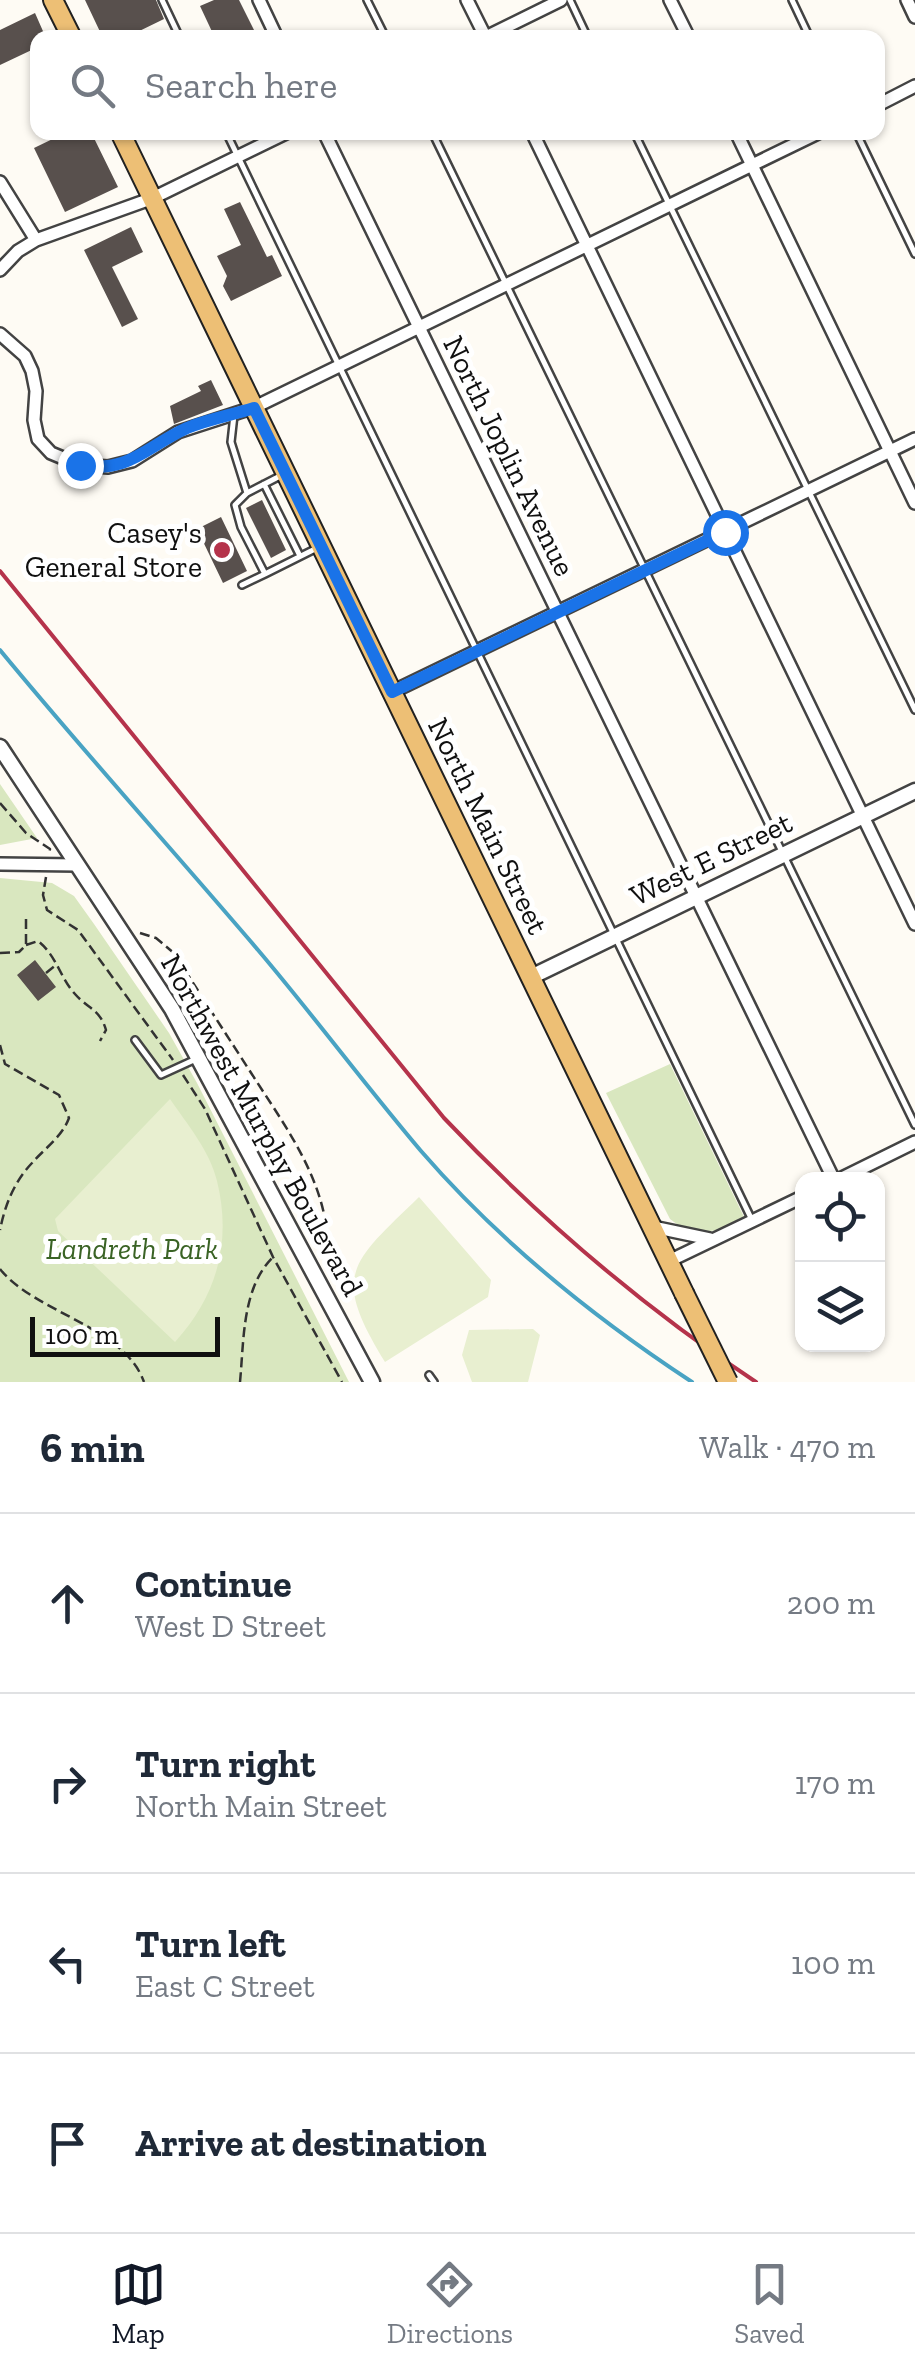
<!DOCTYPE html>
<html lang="en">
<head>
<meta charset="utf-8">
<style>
  body { margin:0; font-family:"Zilla Slab",serif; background:#f2f2f3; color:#1f2937 }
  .controls { position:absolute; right:30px; bottom:30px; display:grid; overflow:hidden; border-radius:20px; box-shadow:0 2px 8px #0004 }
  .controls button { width:90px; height:90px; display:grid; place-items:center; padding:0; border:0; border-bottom:2px solid #e0e1e3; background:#fff; color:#1f2937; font:50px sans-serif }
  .scale { position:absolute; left:30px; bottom:25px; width:190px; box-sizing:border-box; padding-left:10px; border:5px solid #101010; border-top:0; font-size:28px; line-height:35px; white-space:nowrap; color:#101010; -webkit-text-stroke:8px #fff; paint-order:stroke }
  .stop { position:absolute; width:30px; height:30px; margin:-22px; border:8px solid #1a73e8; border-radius:50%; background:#fff }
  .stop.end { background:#1a73e8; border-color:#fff; box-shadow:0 2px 10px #0008 }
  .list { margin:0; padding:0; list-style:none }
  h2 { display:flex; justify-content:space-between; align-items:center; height:130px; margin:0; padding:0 40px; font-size:42px }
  h2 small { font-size:32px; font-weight:400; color:#747a83 }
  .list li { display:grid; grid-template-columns:65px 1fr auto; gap:30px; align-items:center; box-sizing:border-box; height:180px; padding:0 40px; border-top:2px solid #e0e1e3 }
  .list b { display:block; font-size:38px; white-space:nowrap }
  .list p { margin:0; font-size:32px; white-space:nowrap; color:#747a83 }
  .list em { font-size:32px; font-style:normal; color:#747a83 }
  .icon { flex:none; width:55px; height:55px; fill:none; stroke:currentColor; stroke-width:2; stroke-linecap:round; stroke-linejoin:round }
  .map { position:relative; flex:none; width:915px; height:1382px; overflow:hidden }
  .search { position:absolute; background:#fff; box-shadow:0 2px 8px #0004; left:30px; right:30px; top:30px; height:110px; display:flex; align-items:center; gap:25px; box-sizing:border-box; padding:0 35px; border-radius:20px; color:#747a83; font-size:38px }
  .sheet { height:850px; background:#fff }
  nav { display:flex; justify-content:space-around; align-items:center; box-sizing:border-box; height:140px; border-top:2px solid #e0e1e3; background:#fff; font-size:28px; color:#747a83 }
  nav a { display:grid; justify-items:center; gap:5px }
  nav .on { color:#111827 }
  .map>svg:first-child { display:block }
  .green { fill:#d9e7bf }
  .pitch { fill:#e8efd0 }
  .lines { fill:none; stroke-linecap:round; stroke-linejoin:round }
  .stream { stroke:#49a3c3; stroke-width:4 }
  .building { fill:#58504d }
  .service-casing { stroke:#434343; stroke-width:10 }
  .minor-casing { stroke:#434343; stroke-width:16 }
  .tertiary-casing { stroke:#434343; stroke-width:19 }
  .primary-casing { stroke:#212121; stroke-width:22 }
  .path { stroke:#323232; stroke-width:2.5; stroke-dasharray:10 5; stroke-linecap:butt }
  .service { stroke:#fff; stroke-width:5 }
  .minor { stroke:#fff; stroke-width:11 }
  .tertiary { stroke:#fff; stroke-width:14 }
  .primary { stroke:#edbf75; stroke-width:18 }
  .rail { stroke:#b5334b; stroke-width:4 }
  .primary-bridge-casing { stroke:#212121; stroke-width:22; stroke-linecap:butt }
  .primary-bridge { stroke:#edbf75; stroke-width:18 }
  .route { stroke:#1a73e8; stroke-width:12 }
  .poi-dot { fill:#b5334b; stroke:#fff; stroke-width:4 }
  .labels { text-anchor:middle; stroke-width:10; stroke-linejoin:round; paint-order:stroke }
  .street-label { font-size:30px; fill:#101010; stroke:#fff }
  .poi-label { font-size:30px; fill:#101010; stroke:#fff; text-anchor:end }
  .park-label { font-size:30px; font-style:italic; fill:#3a6325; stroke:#fff }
</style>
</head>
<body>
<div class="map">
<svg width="915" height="1382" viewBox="0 0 915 1382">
  <rect width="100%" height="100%" fill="#fefbf4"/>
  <!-- green -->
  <path class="green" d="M 0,784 L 37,838 L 0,845 Z
    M 0,878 L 52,883 L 74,896 L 94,924 L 169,1033 L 197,1083 L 349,1382 L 0,1382 Z
    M 670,1064 L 745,1219 C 720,1232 694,1239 670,1219 L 606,1093 Z"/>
  <!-- pitch -->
  <path class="pitch" d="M 170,1099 C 187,1124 210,1151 217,1181 C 232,1242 217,1296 175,1342 L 58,1231 L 55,1219 Z
    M 419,1197 L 491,1280 L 488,1297 L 385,1362 C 331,1274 350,1264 419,1197 Z
    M 533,1329 L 540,1335 L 528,1382 L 472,1382 L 462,1355 L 469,1330 Z"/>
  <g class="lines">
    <!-- stream -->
    <path class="stream" d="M 0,650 C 84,752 172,849 258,950 C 314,1016 365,1085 421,1151 C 499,1241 593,1317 692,1382"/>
  </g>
  <!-- building -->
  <path class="building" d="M 85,0 L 156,0 L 164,19 L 125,38 L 103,38 Z
    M 214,0 L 239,0 L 255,32 L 244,38 L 215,38 L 200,6 Z
    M 35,13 L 46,38 L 38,38 L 38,47 L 0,65 L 0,30 Z
    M 67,132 L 91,132 L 118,187 L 65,212 L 34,148 Z
    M 240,202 L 267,257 L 272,255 L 282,276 L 231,301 L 223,286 L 227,276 L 217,256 L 241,245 L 224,209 Z
    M 131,227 L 143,252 L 112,267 L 138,319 L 122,327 L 84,250 Z
    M 211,380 L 223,405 L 174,424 L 170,406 L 201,391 L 198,386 Z
    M 262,500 L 286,550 L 271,558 L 246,508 Z
    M 221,517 L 247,571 L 223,583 L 197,529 Z
    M 35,960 L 56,987 L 38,1001 L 17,975 Z"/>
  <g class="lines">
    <!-- service casing -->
    <g class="service-casing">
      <path id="service" d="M 162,0 L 180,38
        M 367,0 L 386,38
        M 570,0 L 588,38
        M 792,0 L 810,38
        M 226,132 L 751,1218
        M 432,132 L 915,1125
        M 634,132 L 915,710
        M 856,132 L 915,254
        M 234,415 L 231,442 L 247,493 L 235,505 L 241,527 L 265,574 L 319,547
        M 264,484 L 300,556
        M 247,493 L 284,474
        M 242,585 L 265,574
        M 135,1040 L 161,1075 L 196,1059
        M 429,1375 L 434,1382"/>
    </g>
    <!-- minor casing -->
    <g class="minor-casing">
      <path id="minor" d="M 259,0 L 277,38
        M 467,0 L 486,38
        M 670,0 L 689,38
        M 907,0 L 915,17
        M 484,38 L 561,0
        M 878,105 L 915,86
        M 324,132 L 834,1180
        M 532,132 L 915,924
        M 736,132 L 915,503
        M 0,182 L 36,240
        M 0,270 L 18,251 L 36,240 L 153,198 L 288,132
        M 0,334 L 25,356 L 32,371 L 36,391 L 34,420 L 38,439 L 51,453 L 80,465 L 108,467 L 132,461 L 178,432 L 255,407 L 820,132
        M 392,692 L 915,439
        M 0,864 L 77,865
        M 838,1180 L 915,1142
        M 653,1227 L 710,1239
        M 669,1261 L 802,1197"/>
    </g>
    <!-- tertiary casing -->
    <g class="tertiary-casing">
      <path id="tertiary" d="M 0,747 L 172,1009 L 372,1382
        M 531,977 L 915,791"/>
    </g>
    <!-- primary casing -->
    <g class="primary-casing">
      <path id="primary" d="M 53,0 L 72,38
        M 120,132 L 684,1293"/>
    </g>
    <!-- path -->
    <path class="path" d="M 0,803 L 26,833 L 50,849 L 49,854
      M 46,877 L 43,895 L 47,910 L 78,930 L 173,1060
      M 140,933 L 156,938 L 175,954 C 201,996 228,1037 255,1079 C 284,1124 318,1171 326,1225 L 313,1243
      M 26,945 L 38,941 C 57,956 60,978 75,994 C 88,1009 100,1009 106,1030 L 100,1041
      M 0,953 L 19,952 L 26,945 L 26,917
      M 46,973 L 57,964
      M 179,997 L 195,991
      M 0,1045 L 5,1064 L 59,1095 L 69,1118 C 62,1137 44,1149 32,1163 C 14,1182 5,1205 0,1230
      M 183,1075 L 205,1109 L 273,1257 L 342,1382
      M 230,1093 L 252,1078
      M 0,1269 C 35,1313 124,1326 144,1382
      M 240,1382 C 244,1340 242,1289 272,1258"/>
    <!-- service -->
    <use href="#service" class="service"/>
    <!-- minor -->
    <use href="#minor" class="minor"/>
    <!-- tertiary -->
    <use href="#tertiary" class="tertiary"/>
    <!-- primary -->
    <use href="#primary" class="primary"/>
    <!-- rail -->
    <path class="rail" d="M 0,571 L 444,1118 C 539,1218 641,1306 756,1382"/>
    <!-- primary-bridge casing -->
    <g class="primary-bridge-casing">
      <path id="primary-bridge" d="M 684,1293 L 728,1382"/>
    </g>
    <!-- primary-bridge -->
    <use href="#primary-bridge" class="primary-bridge"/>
  </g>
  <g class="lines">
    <!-- route -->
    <path class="route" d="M 80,465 C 129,474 147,446 187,428 C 209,419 232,415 254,408 L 392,692 L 725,532"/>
  </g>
  <!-- markers -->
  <circle class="poi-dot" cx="222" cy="550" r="10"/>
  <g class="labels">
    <!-- street labels -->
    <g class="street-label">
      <text transform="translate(509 456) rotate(64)" y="10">North Joplin Avenue</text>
      <text transform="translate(488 826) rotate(64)" y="10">North Main Street</text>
      <text transform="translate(711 859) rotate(-26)" y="10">West E Street</text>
      <text transform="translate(262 1125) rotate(61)" y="10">Northwest Murphy Boulevard</text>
    </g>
    <!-- poi labels -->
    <g class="poi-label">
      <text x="202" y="543">Casey's<tspan x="202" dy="34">General Store</tspan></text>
    </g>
    <!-- park labels -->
    <g class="park-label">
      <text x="132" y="1259">Landreth Park</text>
    </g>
  </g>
</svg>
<div class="controls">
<button><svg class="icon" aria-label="locate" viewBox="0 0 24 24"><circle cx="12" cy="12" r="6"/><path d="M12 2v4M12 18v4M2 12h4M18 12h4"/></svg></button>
<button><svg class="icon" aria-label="layers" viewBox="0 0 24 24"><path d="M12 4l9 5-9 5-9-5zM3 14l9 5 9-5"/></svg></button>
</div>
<div class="scale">100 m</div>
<div class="stop" style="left:725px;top:532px"></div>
<div class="stop end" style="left:80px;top:465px"></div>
<div class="search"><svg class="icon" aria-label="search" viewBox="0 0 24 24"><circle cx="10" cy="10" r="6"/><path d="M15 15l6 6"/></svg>Search here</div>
</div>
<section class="sheet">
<h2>6 min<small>Walk · 470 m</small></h2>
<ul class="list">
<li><svg class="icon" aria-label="ahead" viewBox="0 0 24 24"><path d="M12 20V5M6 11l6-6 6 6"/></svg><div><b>Continue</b><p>West D Street</p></div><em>200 m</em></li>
<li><svg class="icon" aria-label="right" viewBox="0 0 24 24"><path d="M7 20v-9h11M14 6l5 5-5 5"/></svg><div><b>Turn right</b><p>North Main Street</p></div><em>170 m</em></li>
<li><svg class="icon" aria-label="left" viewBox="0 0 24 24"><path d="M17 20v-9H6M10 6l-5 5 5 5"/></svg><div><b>Turn left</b><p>East C Street</p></div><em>100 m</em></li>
<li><svg class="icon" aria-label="arrive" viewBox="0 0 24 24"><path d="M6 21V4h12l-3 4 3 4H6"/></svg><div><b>Arrive at destination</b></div></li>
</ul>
</section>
<nav>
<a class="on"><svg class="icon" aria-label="map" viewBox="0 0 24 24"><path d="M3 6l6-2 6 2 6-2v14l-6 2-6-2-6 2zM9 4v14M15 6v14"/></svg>Map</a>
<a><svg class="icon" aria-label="directions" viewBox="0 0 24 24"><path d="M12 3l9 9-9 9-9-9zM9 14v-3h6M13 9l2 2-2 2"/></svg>Directions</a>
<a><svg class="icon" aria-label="saved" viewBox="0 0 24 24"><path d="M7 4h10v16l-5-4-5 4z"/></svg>Saved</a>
</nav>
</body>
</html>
